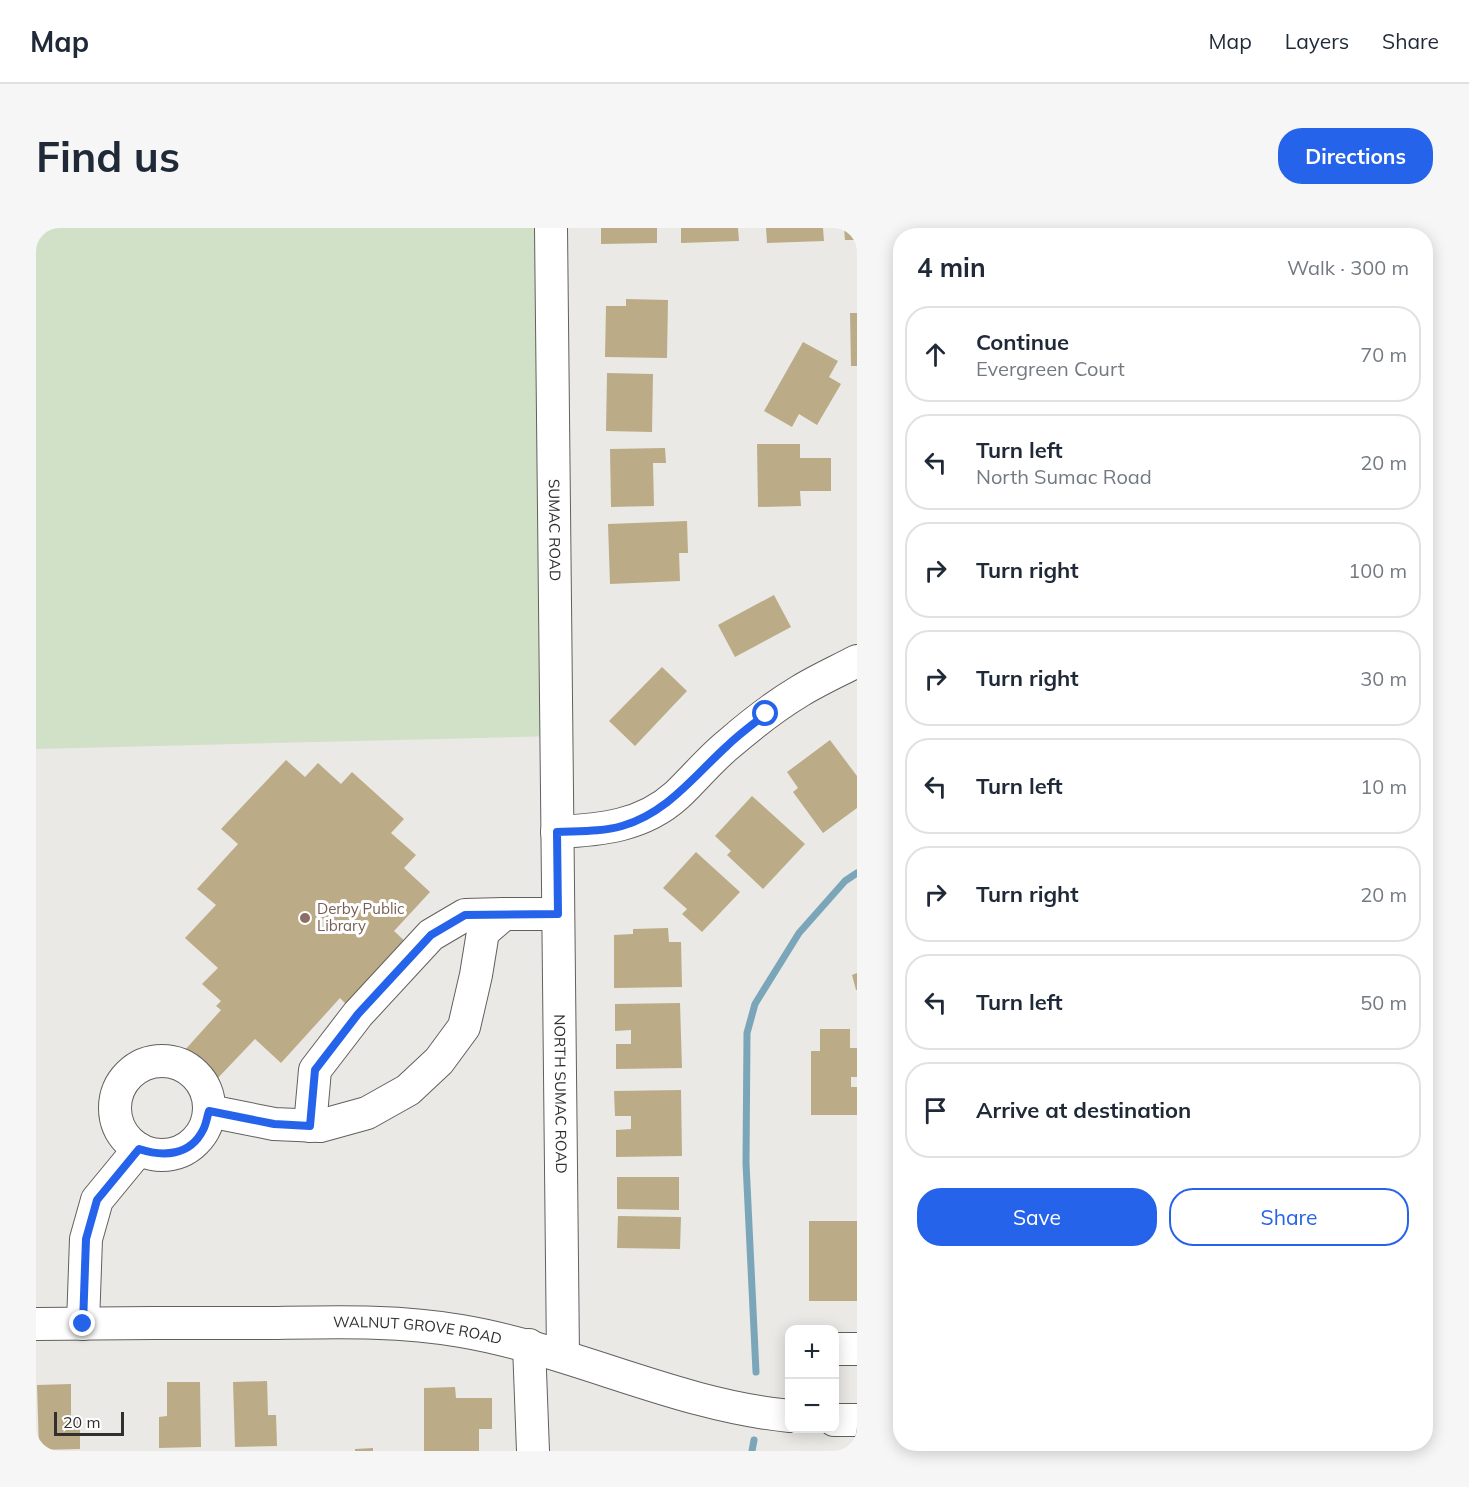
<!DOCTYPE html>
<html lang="en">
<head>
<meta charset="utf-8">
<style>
  body { margin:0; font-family:Mulish,sans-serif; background:#f6f6f7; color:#1f2937 }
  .controls { position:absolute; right:18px; bottom:18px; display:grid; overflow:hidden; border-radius:12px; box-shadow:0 3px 15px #0003 }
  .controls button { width:54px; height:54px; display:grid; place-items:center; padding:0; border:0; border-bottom:2px solid #e0e1e3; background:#fff; color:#1f2937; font:30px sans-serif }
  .scale { position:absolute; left:18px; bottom:15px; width:70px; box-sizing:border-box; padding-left:6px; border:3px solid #31302f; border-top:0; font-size:16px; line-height:21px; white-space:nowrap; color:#31302f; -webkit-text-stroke:4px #fff; paint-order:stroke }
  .stop { position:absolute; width:18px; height:18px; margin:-14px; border:4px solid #2563eb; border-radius:50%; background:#fff }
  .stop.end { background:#2563eb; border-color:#fff; box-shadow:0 2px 6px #0008 }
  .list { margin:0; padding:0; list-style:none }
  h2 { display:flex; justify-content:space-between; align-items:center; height:78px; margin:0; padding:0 24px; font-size:26px }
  h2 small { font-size:20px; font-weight:400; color:#747a83 }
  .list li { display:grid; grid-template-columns:39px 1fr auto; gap:18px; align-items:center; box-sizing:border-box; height:96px; margin:0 12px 12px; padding:0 12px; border:2px solid #e0e1e3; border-radius:24px }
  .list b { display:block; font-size:22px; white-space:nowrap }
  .list p { margin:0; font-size:20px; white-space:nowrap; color:#747a83 }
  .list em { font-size:20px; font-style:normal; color:#747a83 }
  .actions { display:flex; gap:12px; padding:18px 24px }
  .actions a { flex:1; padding:14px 0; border:2px solid #2563eb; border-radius:24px; text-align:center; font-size:21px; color:#2563eb }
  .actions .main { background:#2563eb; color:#fff }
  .icon { flex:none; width:33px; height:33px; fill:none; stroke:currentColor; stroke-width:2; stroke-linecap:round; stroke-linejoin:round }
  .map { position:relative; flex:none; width:821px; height:1223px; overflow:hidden; border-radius:24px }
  header { display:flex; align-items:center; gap:36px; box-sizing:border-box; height:84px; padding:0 30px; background:#fff; border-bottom:2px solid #e0e1e3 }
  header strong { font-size:28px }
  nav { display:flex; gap:33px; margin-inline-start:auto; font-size:21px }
  .intro { display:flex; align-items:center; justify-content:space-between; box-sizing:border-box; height:144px; padding:0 36px }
  h1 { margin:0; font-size:42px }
  .button { padding:15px 27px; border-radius:24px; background:#2563eb; color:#fff; font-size:21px; font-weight:700 }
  main { display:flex; gap:36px; padding:0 36px }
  aside { flex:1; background:#fff; border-radius:24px; box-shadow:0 3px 15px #0003 }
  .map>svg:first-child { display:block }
  .green { fill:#d1e1c8 }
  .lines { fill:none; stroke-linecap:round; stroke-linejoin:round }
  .stream { stroke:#7ba6b9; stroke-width:7 }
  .building { fill:#bbac87 }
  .minor-casing { stroke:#62605d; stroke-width:34 }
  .minor { stroke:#fff; stroke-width:32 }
  .route { stroke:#2563eb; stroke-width:8 }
  .education-dot { fill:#8d6e63; stroke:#fff; stroke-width:2 }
  .labels { text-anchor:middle; stroke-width:6; stroke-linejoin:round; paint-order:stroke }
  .street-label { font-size:15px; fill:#31302f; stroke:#fff }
  .education-label { font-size:15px; fill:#785e54; stroke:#fff; text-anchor:start }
</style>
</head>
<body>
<header>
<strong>Map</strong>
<nav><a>Map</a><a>Layers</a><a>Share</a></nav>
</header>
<div class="intro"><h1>Find us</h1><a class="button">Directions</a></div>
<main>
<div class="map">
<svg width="821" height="1223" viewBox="0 0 821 1223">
  <rect width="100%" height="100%" fill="#eae9e5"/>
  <!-- green -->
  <path class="green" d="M 0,0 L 516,0 L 520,508 L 0,521 Z"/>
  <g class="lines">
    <!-- stream -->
    <path class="stream" d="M 720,1144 L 710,935 L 711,805 L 719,776 L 763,705 L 809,653 L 821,645
      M 716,1223 L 718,1212"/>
  </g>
  <!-- building -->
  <path class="building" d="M 565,0 L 621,0 L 621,15 L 565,16 Z
    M 645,0 L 702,0 L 703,13 L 645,15 Z
    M 730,0 L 787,0 L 788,13 L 731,15 Z
    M 808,0 L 821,0 L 821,12 L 809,12 Z
    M 590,71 L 632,72 L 631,130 L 569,129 L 570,78 L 590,78 Z
    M 814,85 L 821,85 L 821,138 L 815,138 Z
    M 767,114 L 802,133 L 793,149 L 805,156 L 781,197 L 763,186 L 756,199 L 728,183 Z
    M 571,145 L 617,146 L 616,204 L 570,203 Z
    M 721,216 L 764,216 L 764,230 L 795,230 L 795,263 L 764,263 L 765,278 L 722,279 Z
    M 629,220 L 630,235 L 617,235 L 618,278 L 575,279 L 574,221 Z
    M 651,293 L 652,325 L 643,325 L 644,353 L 574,356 L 572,296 Z
    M 738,367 L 755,399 L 699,429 L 682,397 Z
    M 626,439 L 651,463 L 599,518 L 573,493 Z
    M 794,512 L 821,548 L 821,580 L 787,605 L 757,564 L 762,560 L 751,544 Z
    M 250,532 L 269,549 L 282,535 L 305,556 L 316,544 L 368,591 L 355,605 L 380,627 L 368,640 L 394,664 L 358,703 L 387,730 L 313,779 L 304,770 L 245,835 L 219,811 L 180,852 L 148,823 L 185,782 L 180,778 L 185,773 L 166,756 L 182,740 L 149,710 L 180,677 L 161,661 L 202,616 L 185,601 Z
    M 716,568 L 769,616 L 727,661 L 691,627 L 695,623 L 679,608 Z
    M 660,624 L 704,664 L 666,704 L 646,686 L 651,681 L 627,660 Z
    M 632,700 L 633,714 L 645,714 L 646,759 L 578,760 L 578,707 L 597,706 L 597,701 Z
    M 821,745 L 821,762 L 820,762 L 816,747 Z
    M 644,775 L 646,840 L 580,841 L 580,816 L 595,816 L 595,802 L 579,803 L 579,776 Z
    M 784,801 L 814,801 L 814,820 L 821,820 L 821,849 L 815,849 L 815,859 L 821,859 L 821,887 L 775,887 L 775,823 L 784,823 Z
    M 645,862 L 646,928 L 580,929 L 580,902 L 595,901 L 595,888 L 579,888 L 578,863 Z
    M 581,949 L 643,949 L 643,982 L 581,981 Z
    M 582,988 L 645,989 L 644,1021 L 581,1020 Z
    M 773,993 L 821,993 L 821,1073 L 773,1073 Z
    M 231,1153 L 232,1187 L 240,1187 L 241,1218 L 199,1219 L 197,1154 Z
    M 131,1154 L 164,1154 L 165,1219 L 123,1220 L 123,1189 L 131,1188 Z
    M 35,1156 L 35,1190 L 44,1190 L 44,1221 L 3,1222 L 1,1157 Z
    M 419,1159 L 420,1170 L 456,1170 L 456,1201 L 443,1201 L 443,1223 L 388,1223 L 388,1160 Z
    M 337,1220 L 337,1223 L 319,1223 L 319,1221 Z"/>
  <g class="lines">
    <!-- minor casing -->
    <g class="minor-casing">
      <g id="minor">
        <path id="s1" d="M 515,0 L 527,1128"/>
        <path d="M 521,604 C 565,602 607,598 641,567 C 659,550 675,530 694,515 C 716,496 739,478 764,463 C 782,452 802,443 821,433"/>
        <circle cx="126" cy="880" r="47"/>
        <path d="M 173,883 L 238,896 L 284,898 L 331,885 L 372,862 L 403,833 L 428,799 L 440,747 L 447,704 L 468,686 L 522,686"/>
        <path d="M 274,898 L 279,842 L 322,786 L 395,707 L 429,687 L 468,686"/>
        <path id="s2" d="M 0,1096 C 79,1095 157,1095 236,1095 C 299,1094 363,1092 425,1103 C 537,1122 640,1177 754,1188"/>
        <path d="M 47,1096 L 50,1011 L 61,972 L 103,921"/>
        <path d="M 493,1117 L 497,1223"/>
        <path d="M 798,1121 L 821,1121"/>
        <path d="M 798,1192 L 821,1192"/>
      </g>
    </g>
    <!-- minor -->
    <use href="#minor" class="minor"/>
  </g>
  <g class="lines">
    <!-- route -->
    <path class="route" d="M 47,1096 L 50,1011 L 61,972 L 103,921 C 127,929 154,928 167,902 C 170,897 171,889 173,883 L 238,896 L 274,898 L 279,842 L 322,786 L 395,707 L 429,687 L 522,686 L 521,604 C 543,603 565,604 586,598 C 631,585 658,548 691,518 C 703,506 717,496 730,486"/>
  </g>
  <!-- markers -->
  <circle class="education-dot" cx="269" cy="690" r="6"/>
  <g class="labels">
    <!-- street labels -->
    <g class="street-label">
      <text dy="5" stroke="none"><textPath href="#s1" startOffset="302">SUMAC ROAD</textPath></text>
      <text dy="5" stroke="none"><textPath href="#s1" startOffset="866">NORTH SUMAC ROAD</textPath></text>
      <text dy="5" stroke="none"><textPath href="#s2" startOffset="382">WALNUT GROVE ROAD</textPath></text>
    </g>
    <!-- education labels -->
    <g class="education-label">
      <text x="281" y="686">Derby Public<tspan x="281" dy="17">Library</tspan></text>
    </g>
  </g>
</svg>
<div class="controls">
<button>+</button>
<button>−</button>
</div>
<div class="scale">20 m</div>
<div class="stop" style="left:730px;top:486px"></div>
<div class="stop end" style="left:47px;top:1096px"></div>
</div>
<aside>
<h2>4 min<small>Walk · 300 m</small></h2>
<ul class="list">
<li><svg class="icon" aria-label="ahead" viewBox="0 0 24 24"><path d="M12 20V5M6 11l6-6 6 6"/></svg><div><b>Continue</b><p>Evergreen Court</p></div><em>70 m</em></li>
<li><svg class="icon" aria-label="left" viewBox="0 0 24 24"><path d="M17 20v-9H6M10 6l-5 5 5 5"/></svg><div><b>Turn left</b><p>North Sumac Road</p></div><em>20 m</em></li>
<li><svg class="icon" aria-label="right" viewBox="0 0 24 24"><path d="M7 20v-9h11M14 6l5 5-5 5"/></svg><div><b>Turn right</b></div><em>100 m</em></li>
<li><svg class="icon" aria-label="right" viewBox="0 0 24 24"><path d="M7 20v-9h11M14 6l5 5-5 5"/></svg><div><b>Turn right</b></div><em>30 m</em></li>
<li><svg class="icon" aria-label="left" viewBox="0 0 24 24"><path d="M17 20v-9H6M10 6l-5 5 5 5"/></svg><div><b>Turn left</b></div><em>10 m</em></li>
<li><svg class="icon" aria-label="right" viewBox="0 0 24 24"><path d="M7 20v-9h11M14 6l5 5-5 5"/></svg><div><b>Turn right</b></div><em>20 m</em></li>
<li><svg class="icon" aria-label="left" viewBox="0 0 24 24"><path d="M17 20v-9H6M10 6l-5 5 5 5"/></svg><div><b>Turn left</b></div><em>50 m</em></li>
<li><svg class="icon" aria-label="arrive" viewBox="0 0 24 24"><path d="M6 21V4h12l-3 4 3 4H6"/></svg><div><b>Arrive at destination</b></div></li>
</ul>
<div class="actions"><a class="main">Save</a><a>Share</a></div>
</aside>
</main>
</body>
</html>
